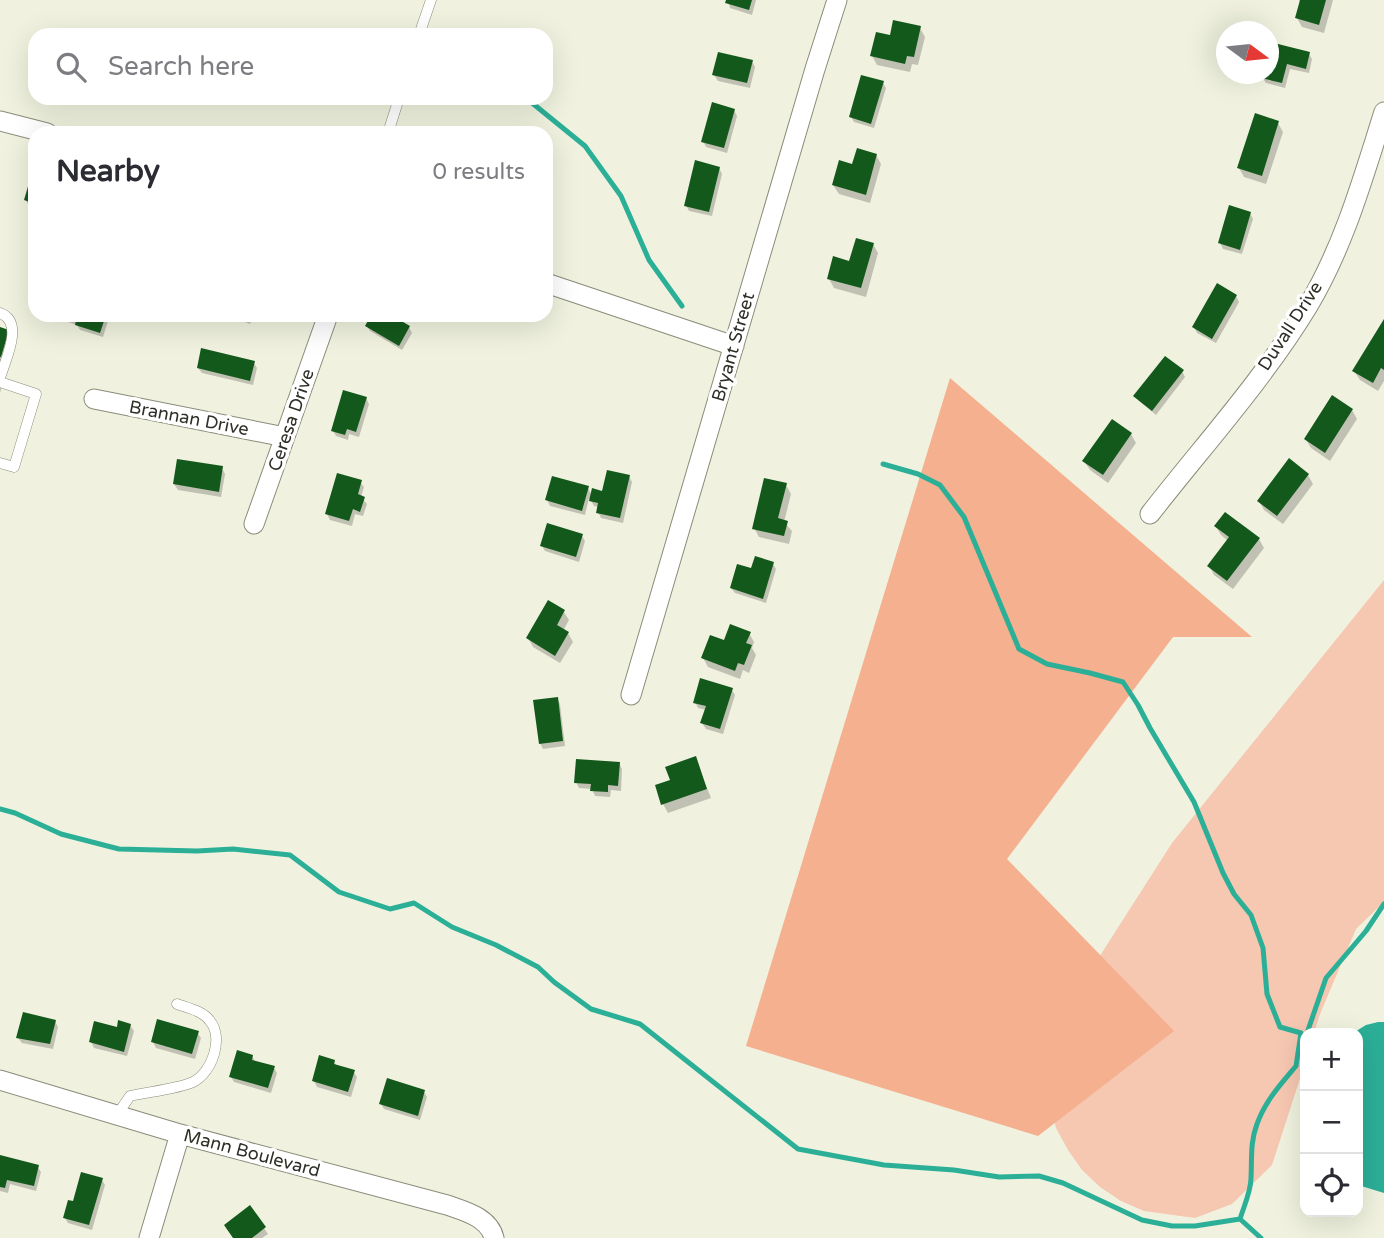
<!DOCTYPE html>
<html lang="en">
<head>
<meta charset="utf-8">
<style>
  body { margin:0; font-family:"Varela Round",sans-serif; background:#f7f7f7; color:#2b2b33 }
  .controls { position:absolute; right:21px; bottom:21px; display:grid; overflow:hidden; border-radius:14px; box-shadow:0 7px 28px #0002 }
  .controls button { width:63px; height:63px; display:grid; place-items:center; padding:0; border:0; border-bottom:2px solid #e1e1e2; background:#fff; color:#2b2b33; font:35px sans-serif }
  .compass { position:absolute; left:1216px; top:21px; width:63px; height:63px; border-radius:50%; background:#fff; box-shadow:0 7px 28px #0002; rotate:105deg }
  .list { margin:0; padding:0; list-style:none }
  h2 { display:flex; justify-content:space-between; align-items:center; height:91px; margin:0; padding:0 28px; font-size:30px }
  h2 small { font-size:23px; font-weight:400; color:#7c7c81 }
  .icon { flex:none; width:38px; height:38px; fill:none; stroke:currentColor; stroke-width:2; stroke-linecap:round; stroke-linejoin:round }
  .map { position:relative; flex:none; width:1384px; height:1238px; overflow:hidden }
  .search { position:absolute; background:#fff; box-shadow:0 7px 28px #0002; left:28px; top:28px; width:525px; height:77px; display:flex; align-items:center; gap:18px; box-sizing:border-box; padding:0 24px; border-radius:21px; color:#7c7c81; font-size:26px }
  .panel { position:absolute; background:#fff; box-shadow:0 7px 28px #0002; left:28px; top:126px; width:525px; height:196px; border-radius:21px }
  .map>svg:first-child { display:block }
  .green { fill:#f6c7b1 }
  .forest { fill:#f4b08f }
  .water { fill:#2caf97 }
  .shadow { fill:#0003 }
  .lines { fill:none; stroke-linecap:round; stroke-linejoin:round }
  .stream { stroke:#2caf97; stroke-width:5 }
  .building { fill:#14591c }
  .lane-casing { stroke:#8a8c7a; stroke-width:11 }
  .street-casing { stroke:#8a8c7a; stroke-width:21 }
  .lane { stroke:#fff; stroke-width:10 }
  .street { stroke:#fff; stroke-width:19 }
  .labels { text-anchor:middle; stroke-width:7; stroke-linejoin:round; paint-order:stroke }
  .street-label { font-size:18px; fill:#2f2f28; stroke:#fff }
</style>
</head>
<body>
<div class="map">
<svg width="1384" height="1238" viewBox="0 0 1384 1238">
  <rect width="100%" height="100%" fill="#f0f2df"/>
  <!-- green -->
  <path class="green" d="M 1384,580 L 1384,902 L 1356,929 L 1320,1014 L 1314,1033 L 1305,1033 L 1305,1063 L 1272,1165 L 1232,1204 L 1195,1218 L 1144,1211 L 1121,1201 L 1100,1187 L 1082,1170 L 1068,1150 L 1056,1128 L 1050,1104 L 1080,987 L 1172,843 Z"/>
  <!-- forest -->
  <path class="forest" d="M 950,378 L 1252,637 L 1173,637 L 1007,859 L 1174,1031 L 1038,1136 L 746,1046 Z"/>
  <!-- water -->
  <path class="water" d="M 1378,1022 L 1384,1022 L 1384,1193 L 1358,1185 L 1358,1033 L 1353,1033 L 1366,1025 Z"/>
  <!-- shadow -->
  <path class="shadow" d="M 728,0 L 756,0 L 752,15 L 730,8 Z
    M 1299,0 L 1333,0 L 1324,33 L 1302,27 L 1297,18 L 1301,4 Z
    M 920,28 L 925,37 L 918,65 L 912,64 L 910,72 L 877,65 L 872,56 L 891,37 Z
    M 1271,44 L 1309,54 L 1312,59 L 1309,73 L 1290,69 L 1285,88 L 1266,83 L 1262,77 L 1263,74 L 1268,74 Z
    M 752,61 L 755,67 L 750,88 L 718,81 L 714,75 Z
    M 883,83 L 886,88 L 874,128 L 854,122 L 851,117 Z
    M 734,110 L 737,116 L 727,153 L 706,147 L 703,141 Z
    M 1278,123 L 1283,132 L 1266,184 L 1244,177 L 1239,168 Z
    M 876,155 L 881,164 L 870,203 L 839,194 L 833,185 Z
    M 719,168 L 722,174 L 712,216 L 689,211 L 686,205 Z
    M 35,176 L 35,207 L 29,206 L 26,200 Z
    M 1250,213 L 1253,219 L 1242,254 L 1223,249 L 1220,243 Z
    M 873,244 L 878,253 L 866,297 L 834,288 L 829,279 Z
    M 1236,296 L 1239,302 L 1216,343 L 1197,333 L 1194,327 Z
    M 59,315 L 110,315 L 103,337 L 80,330 L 77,325 L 62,320 Z
    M 227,315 L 253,315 L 250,324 Z
    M 373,315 L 388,315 L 409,327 L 412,333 L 402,350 L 370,331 L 367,326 Z
    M 1384,323 L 1384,381 L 1378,391 L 1360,380 L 1354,371 Z
    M 0,329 L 15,344 L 0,393 Z
    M 254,363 L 257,368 L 253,385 L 202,373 L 198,368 Z
    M 1182,371 L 1185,377 L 1156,415 L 1139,401 L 1136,396 Z
    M 366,398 L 369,404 L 359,437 L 349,434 L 348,440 L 336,436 L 333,431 Z
    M 1352,410 L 1357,419 L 1330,461 L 1311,448 L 1306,440 Z
    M 1131,434 L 1136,443 L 1108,483 L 1090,470 L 1084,461 Z
    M 222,468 L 225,474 L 221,497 L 178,490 L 174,484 Z
    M 1308,475 L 1313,484 L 1283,524 L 1264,510 L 1259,501 Z
    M 629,476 L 632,482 L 623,523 L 601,518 L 598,512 L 599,507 L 594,506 L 589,498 L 585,515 L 550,506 L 547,500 L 588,488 L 592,496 L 604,493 Z
    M 360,482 L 364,487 L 361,497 L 367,504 L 363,516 L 355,514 L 352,526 L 330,520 L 327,514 Z
    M 786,485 L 791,494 L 784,522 L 792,531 L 789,544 L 759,537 L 754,528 Z
    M 1216,527 L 1259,539 L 1264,548 L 1233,589 L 1214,575 L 1209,566 L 1228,541 L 1221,535 Z
    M 582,536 L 585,541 L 579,562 L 545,551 L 542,546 Z
    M 773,564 L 776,569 L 766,603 L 735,593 L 731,588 Z
    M 564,612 L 569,620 L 563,631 L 568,633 L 573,642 L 560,663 L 533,647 L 528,638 Z
    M 749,633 L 754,642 L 752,648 L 756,655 L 749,673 L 743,670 L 740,679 L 708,667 L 703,658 L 725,642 Z
    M 732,690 L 735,695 L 723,734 L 706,729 L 702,723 L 706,710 L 698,708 L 695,702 Z
    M 557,698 L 560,704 L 565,746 L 543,749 L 540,743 Z
    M 695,758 L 711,798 L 668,813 L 663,804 L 672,781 Z
    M 619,763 L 622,769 L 621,791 L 611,790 L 610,797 L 595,796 L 592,789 L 579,788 L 576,782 Z
    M 55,1021 L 58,1027 L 53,1049 L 22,1043 L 18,1038 Z
    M 130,1025 L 134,1031 L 127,1056 L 94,1048 L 91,1042 Z
    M 197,1032 L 201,1038 L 195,1059 L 156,1048 L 153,1042 Z
    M 252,1056 L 256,1063 L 274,1068 L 277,1073 L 271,1093 L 234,1082 L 231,1077 Z
    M 334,1061 L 337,1067 L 353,1071 L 357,1077 L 351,1097 L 317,1087 L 314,1081 Z
    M 424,1092 L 427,1097 L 420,1120 L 384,1109 L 381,1104 Z
    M 0,1157 L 37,1166 L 41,1172 L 36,1191 L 10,1184 L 8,1193 L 0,1191 Z
    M 102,1180 L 105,1185 L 92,1230 L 68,1223 L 65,1218 L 74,1203 Z
    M 250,1208 L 268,1234 L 262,1238 L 234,1238 Z"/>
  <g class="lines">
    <!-- stream -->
    <path class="stream" d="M 526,98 L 585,146 L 621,196 L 649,260 L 682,306
      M 883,464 L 918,474 L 940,485 L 964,517 L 1019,649 L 1047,664 L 1090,673 L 1123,682 L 1138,705 L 1150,728 L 1194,802 L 1223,873 L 1234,894 L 1251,915 L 1263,948 L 1267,994 L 1280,1027 L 1301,1033 L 1296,1066
      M 0,809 L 15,813 L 61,834 L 119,849 L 197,851 L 233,849 L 290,855 L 339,892 L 390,909 L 414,903 L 452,927 L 496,945 L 538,967 L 554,982 L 591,1009 L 640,1024 L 798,1149 L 884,1165 L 954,1170 L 999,1177 L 1039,1176 L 1063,1183 L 1142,1220 L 1172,1226 L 1195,1226 L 1240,1219
      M 1307,1033 L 1326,978 L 1366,931 L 1384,904
      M 1300,1053 L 1305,1039
      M 1240,1219 C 1244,1206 1251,1191 1251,1178 C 1252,1159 1250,1142 1257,1124 C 1265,1101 1281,1084 1296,1066
      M 1240,1219 L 1261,1238"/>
  </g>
  <!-- building -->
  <path class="building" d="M 726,0 L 752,0 L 749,10 L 725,3 Z
    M 1300,0 L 1326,0 L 1319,25 L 1295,18 Z
    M 893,20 L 921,26 L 914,57 L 907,56 L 905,64 L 870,56 L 876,32 L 890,35 Z
    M 1270,42 L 1310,52 L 1306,69 L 1287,64 L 1282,83 L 1261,78 L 1262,74 L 1268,74 Z
    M 718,52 L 753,60 L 747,83 L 712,75 Z
    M 861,75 L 884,81 L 871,124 L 849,117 Z
    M 712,102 L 735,109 L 724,148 L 701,142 Z
    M 1255,113 L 1279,121 L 1262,176 L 1237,168 Z
    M 857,148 L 877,154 L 866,195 L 832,185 L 839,160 L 852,164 Z
    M 695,160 L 720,167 L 709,212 L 684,206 Z
    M 32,173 L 35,174 L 35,204 L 24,200 Z
    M 1229,205 L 1251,212 L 1240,250 L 1218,243 Z
    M 856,238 L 874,243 L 861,288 L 827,279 L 833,256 L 849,261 Z
    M 1217,283 L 1237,295 L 1212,339 L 1192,327 Z
    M 106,315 L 100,333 L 75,325 L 76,321 L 60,316 Z
    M 371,315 L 391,315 L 410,326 L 399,346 L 365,326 Z
    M 1384,319 L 1384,370 L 1381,368 L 1373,383 L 1352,371 Z
    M 0,327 L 9,330 L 1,357 L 0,357 Z
    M 201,348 L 255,361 L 250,381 L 197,368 Z
    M 1165,356 L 1184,370 L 1152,411 L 1133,396 Z
    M 343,390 L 367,397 L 356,432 L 347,429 L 345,435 L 331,431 Z
    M 1332,395 L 1353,409 L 1325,453 L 1304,439 Z
    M 1112,419 L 1132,433 L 1103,475 L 1082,461 Z
    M 1289,458 L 1309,474 L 1277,516 L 1257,501 Z
    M 177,459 L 223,466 L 219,492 L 173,484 Z
    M 607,470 L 630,475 L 620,518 L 596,513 L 598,503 L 589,501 L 592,488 L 602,491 Z
    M 337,473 L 362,480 L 358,494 L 365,497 L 360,512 L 353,509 L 349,521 L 325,514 Z
    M 552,476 L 589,486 L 582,511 L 545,500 Z
    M 764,478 L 787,483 L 778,518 L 788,521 L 784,536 L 752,529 Z
    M 1225,512 L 1260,538 L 1227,581 L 1207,566 L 1229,537 L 1214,526 Z
    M 547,523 L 583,534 L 576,557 L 540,546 Z
    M 755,556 L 774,562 L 763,599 L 730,588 L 737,564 L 751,568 Z
    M 548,600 L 565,610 L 557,625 L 569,632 L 555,656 L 526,638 Z
    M 730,624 L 751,632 L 746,643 L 752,645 L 744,665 L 738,663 L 735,671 L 701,658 L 710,635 L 724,640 Z
    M 700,678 L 733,688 L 720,729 L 700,723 L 706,706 L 693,703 Z
    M 558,697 L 563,741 L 539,744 L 533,700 Z
    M 696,756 L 707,789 L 661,805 L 655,785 L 670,780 L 665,767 Z
    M 576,759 L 620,762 L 618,786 L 608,785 L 608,792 L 590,791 L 591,784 L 574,783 Z
    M 23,1012 L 56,1020 L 50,1044 L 16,1038 Z
    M 157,1019 L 199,1031 L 192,1054 L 151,1042 Z
    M 118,1020 L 131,1024 L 124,1052 L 89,1042 L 94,1021 L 117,1027 Z
    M 237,1050 L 253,1055 L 252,1060 L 275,1066 L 268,1088 L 229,1077 Z
    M 319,1055 L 335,1060 L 334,1064 L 355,1070 L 348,1092 L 312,1081 Z
    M 387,1078 L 425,1090 L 418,1116 L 379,1104 Z
    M 0,1155 L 39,1165 L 34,1186 L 7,1180 L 5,1188 L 0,1187 Z
    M 81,1172 L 103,1178 L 89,1225 L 63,1218 L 68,1200 L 73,1201 Z
    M 250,1205 L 266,1227 L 252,1238 L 233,1238 L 224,1225 Z"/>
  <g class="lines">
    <!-- lane casing -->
    <g class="lane-casing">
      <path id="lane" d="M 419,35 L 431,0
        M 388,133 L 399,98
        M 0,313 C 25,322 5,360 0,378
        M 0,382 L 36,394 L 14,467 L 0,463
        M 117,1115 L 130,1096 C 147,1092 178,1089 193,1082 C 212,1073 224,1038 210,1021 C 203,1011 188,1008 177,1004"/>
    </g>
    <!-- street casing -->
    <g class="street-casing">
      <path id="street" d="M 0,121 L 47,133
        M 546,283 L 734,346
        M 94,399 L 285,437
        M 1150,514 C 1203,446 1263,380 1308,306 C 1344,246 1363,178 1384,112
        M 254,524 L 328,315
        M 631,695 L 815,69 L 837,0
        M 0,1080 L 180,1134 L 447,1205 C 464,1211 489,1217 494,1238
        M 149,1238 L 180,1134"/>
    </g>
    <!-- lane -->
    <use href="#lane" class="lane"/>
    <!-- street -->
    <use href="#street" class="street"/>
  </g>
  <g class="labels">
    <!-- street labels -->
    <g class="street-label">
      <text transform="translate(1290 326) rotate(-57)" y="6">Duvall Drive</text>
      <text transform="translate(733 347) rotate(-74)" y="6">Bryant Street</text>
      <text transform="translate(189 418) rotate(11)" y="6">Brannan Drive</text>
      <text transform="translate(291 420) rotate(-71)" y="6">Ceresa Drive</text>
      <text transform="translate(252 1153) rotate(15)" y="6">Mann Boulevard</text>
    </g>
  </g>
</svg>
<div class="controls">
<button>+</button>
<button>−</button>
<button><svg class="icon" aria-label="locate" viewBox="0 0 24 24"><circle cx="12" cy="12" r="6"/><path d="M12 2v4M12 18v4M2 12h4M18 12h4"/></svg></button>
</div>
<svg class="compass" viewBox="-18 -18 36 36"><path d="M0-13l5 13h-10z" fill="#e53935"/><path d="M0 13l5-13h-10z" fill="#7c7c81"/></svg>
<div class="search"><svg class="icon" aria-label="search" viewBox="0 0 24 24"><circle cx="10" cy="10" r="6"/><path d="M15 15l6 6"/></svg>Search here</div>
<section class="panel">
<h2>Nearby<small>0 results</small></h2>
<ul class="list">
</ul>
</section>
</div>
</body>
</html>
